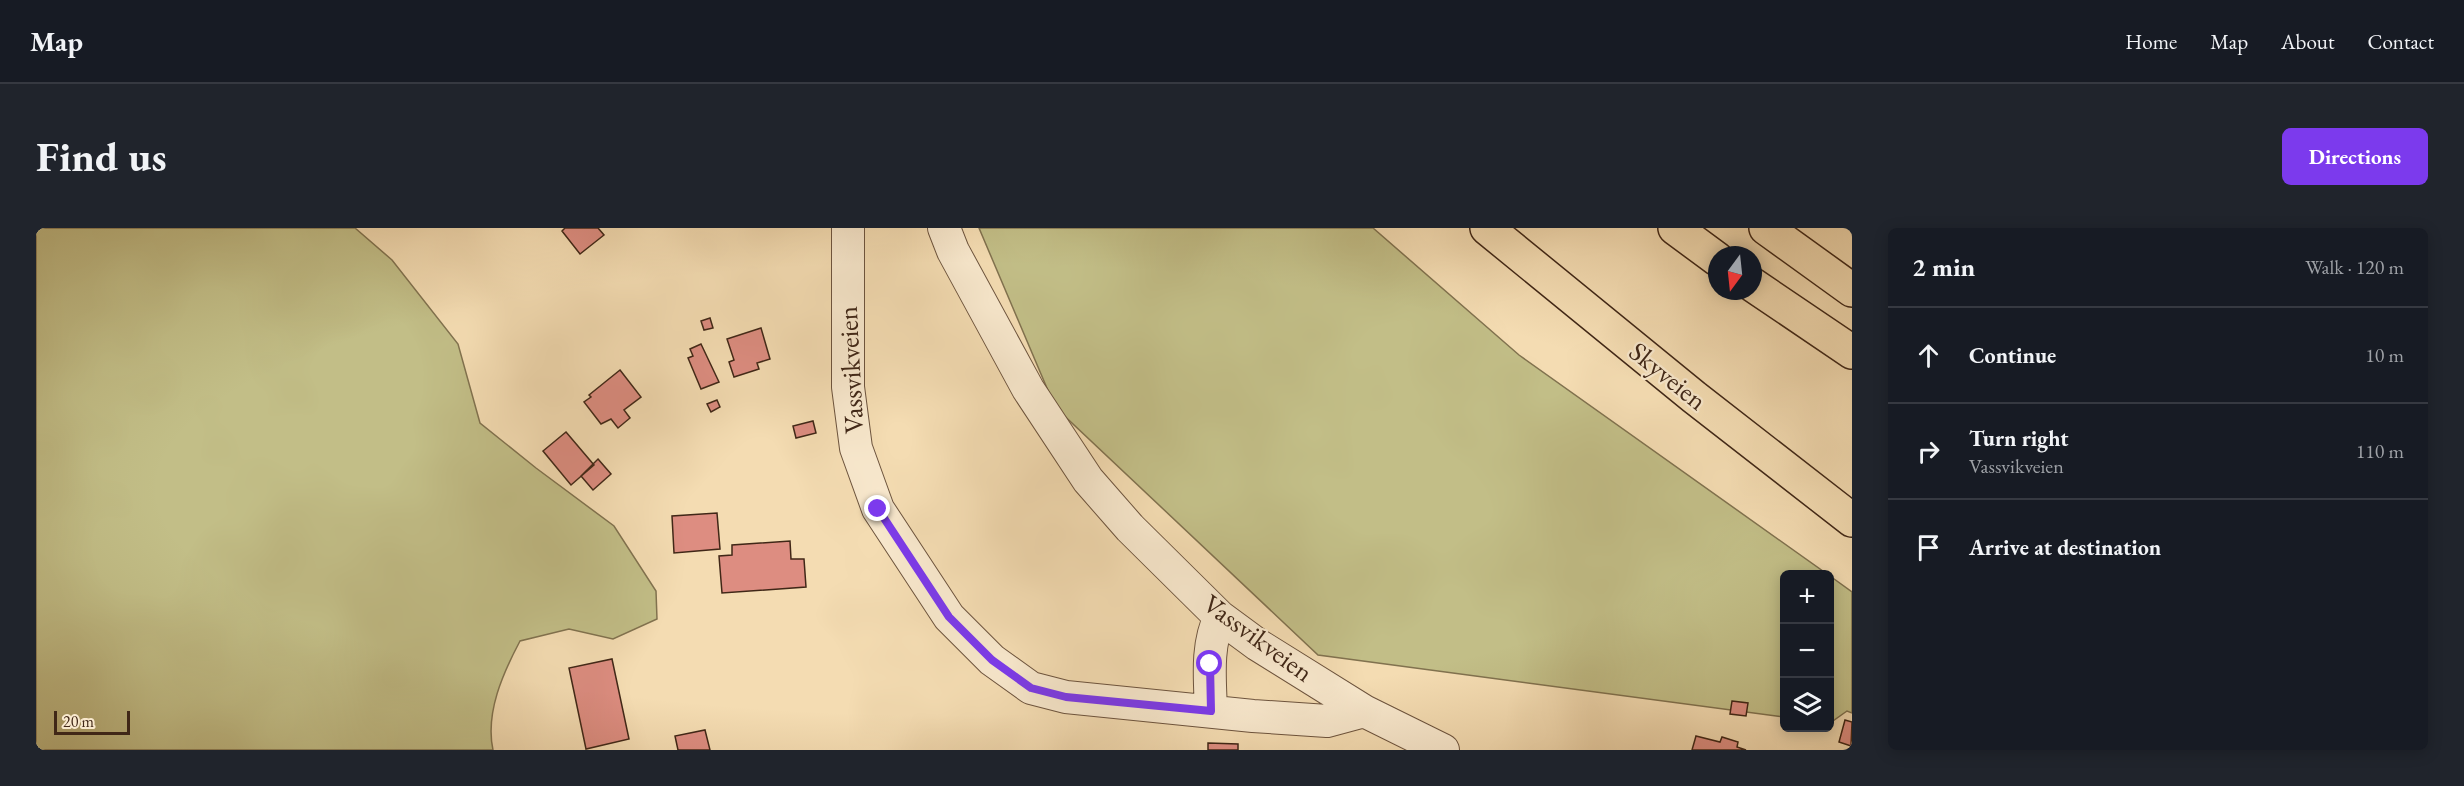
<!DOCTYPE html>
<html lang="en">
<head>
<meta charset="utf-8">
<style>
  body { margin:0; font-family:"EB Garamond",serif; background:#20242c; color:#f1f3f6 }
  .controls { position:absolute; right:18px; bottom:18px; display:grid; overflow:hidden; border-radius:9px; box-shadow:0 3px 15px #0003 }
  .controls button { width:54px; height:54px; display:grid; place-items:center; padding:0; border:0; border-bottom:2px solid #363941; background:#171b24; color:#f1f3f6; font:30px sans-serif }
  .compass { position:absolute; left:1672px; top:18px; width:54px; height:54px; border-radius:50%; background:#171b24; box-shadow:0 3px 15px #0003; rotate:195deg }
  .scale { position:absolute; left:18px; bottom:15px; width:76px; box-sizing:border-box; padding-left:6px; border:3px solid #402717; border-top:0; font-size:16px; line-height:21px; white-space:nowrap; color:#402717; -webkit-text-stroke:4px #f8e8cd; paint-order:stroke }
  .stop { position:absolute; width:18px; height:18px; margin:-14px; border:4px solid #7c3aed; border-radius:50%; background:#fff }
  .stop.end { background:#7c3aed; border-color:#fff; box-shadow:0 2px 6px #0008 }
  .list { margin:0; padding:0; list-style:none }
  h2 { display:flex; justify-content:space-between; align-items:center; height:78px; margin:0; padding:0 24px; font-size:26px }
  h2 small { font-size:20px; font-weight:400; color:#9ea1a6 }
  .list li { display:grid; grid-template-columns:39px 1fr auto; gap:18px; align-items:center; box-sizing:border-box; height:96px; padding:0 24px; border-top:2px solid #363941 }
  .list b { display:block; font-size:22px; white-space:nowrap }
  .list p { margin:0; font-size:20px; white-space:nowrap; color:#9ea1a6 }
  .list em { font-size:20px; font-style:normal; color:#9ea1a6 }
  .icon { flex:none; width:33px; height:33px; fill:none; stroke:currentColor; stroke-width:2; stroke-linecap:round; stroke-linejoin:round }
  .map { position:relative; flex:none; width:1816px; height:522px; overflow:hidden; border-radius:9px }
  header { display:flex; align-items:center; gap:36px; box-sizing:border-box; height:84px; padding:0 30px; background:#171b24; border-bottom:2px solid #363941 }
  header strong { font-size:28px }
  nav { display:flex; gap:33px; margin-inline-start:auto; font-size:21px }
  .intro { display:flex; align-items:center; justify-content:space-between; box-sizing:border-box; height:144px; padding:0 36px }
  h1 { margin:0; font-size:42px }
  .button { padding:15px 27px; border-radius:9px; background:#7c3aed; color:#fff; font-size:21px; font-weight:700 }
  main { display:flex; gap:36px; padding:0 36px }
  aside { flex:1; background:#171b24; border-radius:9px; box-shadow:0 3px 15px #0003 }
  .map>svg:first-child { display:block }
  .green { fill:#c2be87; stroke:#81724f; stroke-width:1.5 }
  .building { fill:#dd8d81; stroke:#402717; stroke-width:1.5 }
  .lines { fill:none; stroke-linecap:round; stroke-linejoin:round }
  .minor-casing { stroke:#6d543e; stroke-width:34 }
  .highway-casing { stroke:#402717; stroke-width:36 }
  .minor { stroke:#f8e8cd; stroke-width:32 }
  .highway { stroke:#f4dcb2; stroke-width:33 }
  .route { stroke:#7c3aed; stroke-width:8 }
  .labels { text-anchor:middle; stroke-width:4.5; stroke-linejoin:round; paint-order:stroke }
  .street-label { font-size:27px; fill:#402717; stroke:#f8e8cd }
</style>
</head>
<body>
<header>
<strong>Map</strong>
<nav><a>Home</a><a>Map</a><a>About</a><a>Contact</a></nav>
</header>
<div class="intro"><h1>Find us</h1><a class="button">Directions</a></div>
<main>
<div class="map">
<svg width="1816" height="522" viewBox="0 0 1816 522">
  <rect width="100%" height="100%" fill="#f4dcb2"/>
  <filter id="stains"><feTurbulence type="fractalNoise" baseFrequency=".00333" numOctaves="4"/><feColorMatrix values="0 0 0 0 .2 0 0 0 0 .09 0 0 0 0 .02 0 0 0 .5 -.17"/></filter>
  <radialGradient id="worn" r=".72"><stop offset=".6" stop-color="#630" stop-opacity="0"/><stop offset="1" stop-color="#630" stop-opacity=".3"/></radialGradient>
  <!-- green -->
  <path class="green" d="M 0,0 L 319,0 L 356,32 L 422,116 L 444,195 L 500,240 L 578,298 L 620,363 L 621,391 L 577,411 L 533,401 L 484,413 C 467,445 449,485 457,522 L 0,522 Z
    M 943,0 L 1337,0 L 1483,127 L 1791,346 L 1748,346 L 1748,489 L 1282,427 L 1019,179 Z
    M 1794,348 L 1816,364 L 1816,485 L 1811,483 L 1794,495 Z"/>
  <!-- building -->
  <path class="building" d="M 529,0 L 562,0 L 568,7 L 544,26 L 526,3 Z
    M 674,90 L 677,100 L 668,102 L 665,93 Z
    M 725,100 L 734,131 L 721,135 L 723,141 L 698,149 L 693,134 L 698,132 L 691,111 Z
    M 665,116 L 683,154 L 665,161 L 652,130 L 657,128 L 654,121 Z
    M 584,142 L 605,169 L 588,182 L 594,190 L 582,200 L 575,191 L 565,196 L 548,174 L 555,169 L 553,167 Z
    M 681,172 L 684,179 L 675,184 L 671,176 Z
    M 777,193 L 780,205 L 760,210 L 757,198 Z
    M 530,204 L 558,237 L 535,257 L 507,223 Z
    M 562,231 L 575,246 L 557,262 L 545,248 Z
    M 681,285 L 684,321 L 638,325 L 636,288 Z
    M 754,313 L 755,331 L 768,331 L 770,359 L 686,365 L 683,328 L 696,327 L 696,317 Z
    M 576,431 L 593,511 L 550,521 L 533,440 Z
    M 1696,473 L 1712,475 L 1710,488 L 1694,486 Z
    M 1809,492 L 1816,494 L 1815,518 L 1803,514 Z
    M 669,502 L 674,522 L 642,522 L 639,508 Z
    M 1660,508 L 1684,514 L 1686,509 L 1702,514 L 1701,519 L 1710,522 L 1656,522 Z
    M 1172,515 L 1202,516 L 1202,522 L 1172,522 Z"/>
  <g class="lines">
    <!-- minor casing -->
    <g class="minor-casing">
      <path id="minor" d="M 812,0 L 812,159 L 820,220 L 842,281 L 913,389 L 956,432 L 995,460 L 1030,469 L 1217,488 L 1291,493 L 1328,483
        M 908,0 L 917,23 L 992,161 L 1052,252 L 1094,300 L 1184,389 L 1222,417 L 1328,483 L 1407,522
        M 1175,483 C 1174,452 1170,417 1184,389"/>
    </g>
    <!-- highway casing -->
    <g class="highway-casing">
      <path id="highway" d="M 1451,0 L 1658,169 L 1816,292
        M 1639,0 L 1681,31
        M 1730,0 L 1816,62
        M 1717,57 L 1816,124"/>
    </g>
    <!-- minor -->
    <use href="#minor" class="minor"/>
    <!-- highway -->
    <use href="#highway" class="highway"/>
  </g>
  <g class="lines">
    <!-- route -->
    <path class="route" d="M 842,281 L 913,389 L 956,432 L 995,460 L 1030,469 L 1175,483 L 1174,436"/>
  </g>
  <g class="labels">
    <!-- street labels -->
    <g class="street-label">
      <text transform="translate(815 142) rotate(-93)" y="9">Vassvikveien</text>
      <text transform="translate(1632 148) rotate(39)" y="9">Skyveien</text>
      <text transform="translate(1222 410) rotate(36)" y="9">Vassvikveien</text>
    </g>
  </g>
  <rect width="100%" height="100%" filter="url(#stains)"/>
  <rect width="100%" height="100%" fill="url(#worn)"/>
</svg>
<div class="controls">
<button>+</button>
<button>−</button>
<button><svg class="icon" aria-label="layers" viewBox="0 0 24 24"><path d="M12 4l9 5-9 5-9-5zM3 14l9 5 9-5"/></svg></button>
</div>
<svg class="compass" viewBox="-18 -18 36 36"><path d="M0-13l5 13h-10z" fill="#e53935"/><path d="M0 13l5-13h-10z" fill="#9ea1a6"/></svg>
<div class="scale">20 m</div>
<div class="stop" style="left:1174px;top:436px"></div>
<div class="stop end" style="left:842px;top:281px"></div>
</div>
<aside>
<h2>2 min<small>Walk · 120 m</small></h2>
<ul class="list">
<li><svg class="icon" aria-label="ahead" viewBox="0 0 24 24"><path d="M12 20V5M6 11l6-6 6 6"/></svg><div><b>Continue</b></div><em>10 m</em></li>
<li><svg class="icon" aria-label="right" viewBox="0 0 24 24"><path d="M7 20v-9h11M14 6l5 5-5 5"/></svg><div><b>Turn right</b><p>Vassvikveien</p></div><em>110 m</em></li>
<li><svg class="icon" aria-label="arrive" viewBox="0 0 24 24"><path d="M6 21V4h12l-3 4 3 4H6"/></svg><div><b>Arrive at destination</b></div></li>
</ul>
</aside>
</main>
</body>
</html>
